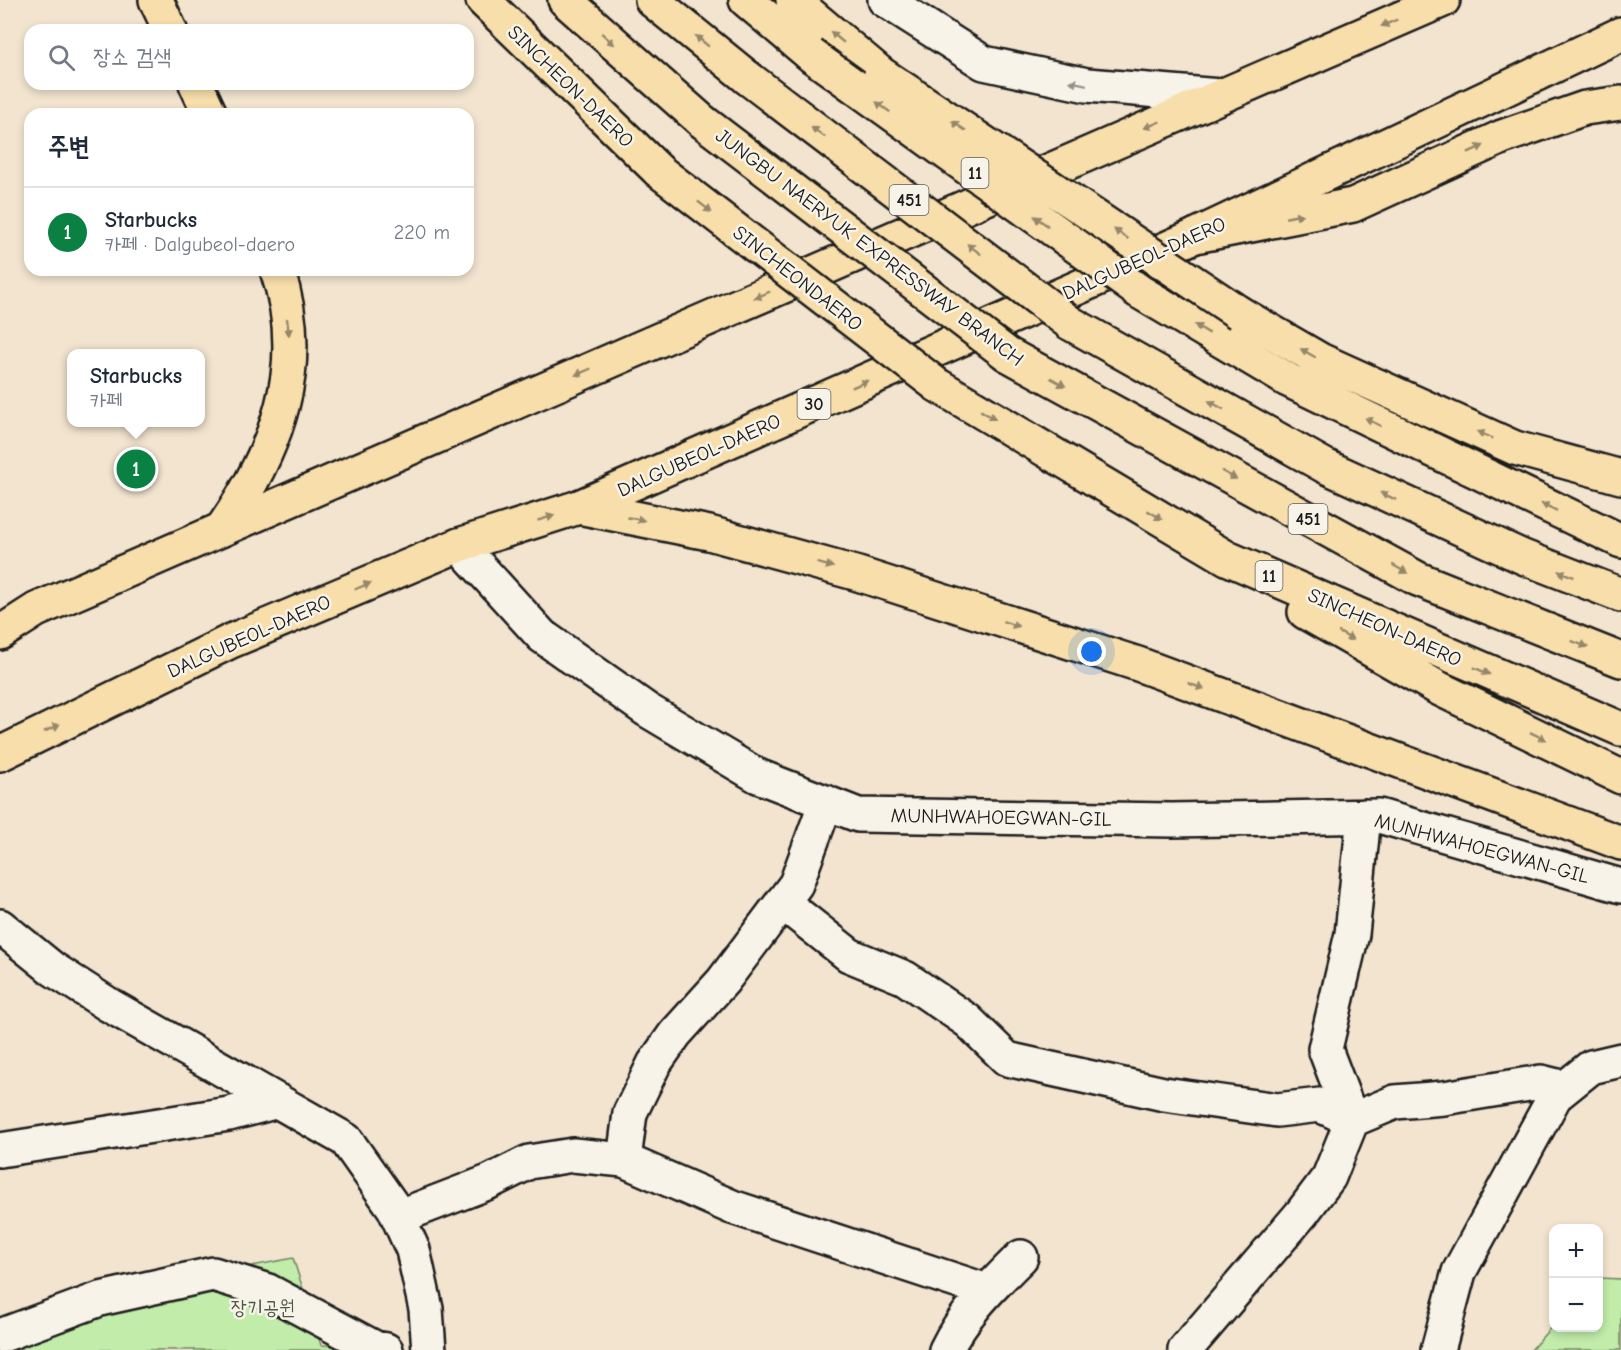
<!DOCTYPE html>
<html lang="ko">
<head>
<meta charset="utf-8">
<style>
  body { margin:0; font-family:"Comic Neue","Poor Story",sans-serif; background:#f2f2f3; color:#1f2937 }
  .controls { position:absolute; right:18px; bottom:18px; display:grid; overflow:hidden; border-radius:12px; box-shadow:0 3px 9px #0003 }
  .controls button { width:54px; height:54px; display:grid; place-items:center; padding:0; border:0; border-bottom:2px solid #e0e1e3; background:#fff; color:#1f2937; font:30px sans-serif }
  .you { position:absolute; left:1092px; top:652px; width:21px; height:21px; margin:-15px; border:4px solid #fff; border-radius:50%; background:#1a73e8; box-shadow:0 0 0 9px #1a73e833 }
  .badge { display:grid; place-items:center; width:39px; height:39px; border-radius:50%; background:#0b8043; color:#fff; font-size:20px; font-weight:700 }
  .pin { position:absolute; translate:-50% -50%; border:3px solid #fff; box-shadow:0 2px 6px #0006 }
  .popup { position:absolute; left:67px; top:349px; width:138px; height:78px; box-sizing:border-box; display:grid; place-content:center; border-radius:12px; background:#fff; filter:drop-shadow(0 2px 4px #0005); font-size:20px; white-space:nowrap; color:#747a83 }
  .popup b { font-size:22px; color:#1f2937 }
  .popup::after { content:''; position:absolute; left:50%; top:100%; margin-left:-12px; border:12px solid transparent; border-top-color:#fff }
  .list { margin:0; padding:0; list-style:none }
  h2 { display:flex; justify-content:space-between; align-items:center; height:78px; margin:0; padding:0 24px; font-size:26px }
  h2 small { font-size:20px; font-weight:400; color:#747a83 }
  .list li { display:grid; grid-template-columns:39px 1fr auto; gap:18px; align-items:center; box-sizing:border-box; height:90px; padding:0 24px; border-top:2px solid #e0e1e3 }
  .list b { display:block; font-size:22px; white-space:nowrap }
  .list p { margin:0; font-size:20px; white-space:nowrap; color:#747a83 }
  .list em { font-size:20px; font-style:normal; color:#747a83 }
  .icon { flex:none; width:33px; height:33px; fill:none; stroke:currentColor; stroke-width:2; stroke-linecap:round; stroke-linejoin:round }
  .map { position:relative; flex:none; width:1621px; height:1350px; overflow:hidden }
  .search { position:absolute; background:#fff; box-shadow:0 3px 9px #0003; left:24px; top:24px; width:450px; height:66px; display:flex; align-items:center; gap:15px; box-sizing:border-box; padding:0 21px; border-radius:18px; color:#747a83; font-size:22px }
  .panel { position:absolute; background:#fff; box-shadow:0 3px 9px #0003; left:24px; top:108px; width:450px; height:168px; border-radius:18px }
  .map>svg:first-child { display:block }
  .green { fill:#c1eca9; stroke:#6e8462; stroke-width:1.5 }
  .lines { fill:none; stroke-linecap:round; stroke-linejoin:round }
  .minor-casing { stroke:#1c1c1c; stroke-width:38 }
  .major-casing { stroke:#1c1c1c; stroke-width:38 }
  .highway-casing { stroke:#1c1c1c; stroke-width:38 }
  .minor { stroke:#f7f3e8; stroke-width:33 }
  .major { stroke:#f8deab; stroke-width:33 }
  .highway { stroke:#f8deab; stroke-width:33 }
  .highway-bridge-casing { stroke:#1c1c1c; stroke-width:38; stroke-linecap:butt }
  .highway-bridge { stroke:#f8deab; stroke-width:33 }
  .oneway { fill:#95876b }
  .oneway2 { fill:#94928c }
  .labels { text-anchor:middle; stroke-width:5; stroke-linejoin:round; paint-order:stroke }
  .shield { fill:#f7f3e8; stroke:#5e5c59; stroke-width:1.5 }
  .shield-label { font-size:18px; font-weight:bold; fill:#1c1c1c }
  .street-label { font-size:20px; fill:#1c1c1c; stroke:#f7f3e8 }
  .park-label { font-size:20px; fill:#4e5a46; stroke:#f7f3e8 }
</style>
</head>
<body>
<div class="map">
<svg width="1621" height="1350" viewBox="0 0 1621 1350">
  <rect width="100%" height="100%" fill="#f2e4cf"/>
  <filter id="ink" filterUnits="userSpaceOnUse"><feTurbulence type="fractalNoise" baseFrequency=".0167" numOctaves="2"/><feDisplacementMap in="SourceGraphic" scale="12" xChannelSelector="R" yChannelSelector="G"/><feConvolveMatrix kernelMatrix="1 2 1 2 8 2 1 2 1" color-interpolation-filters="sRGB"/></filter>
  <g filter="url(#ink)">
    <!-- green -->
    <path class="green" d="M 293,1258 L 321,1345 L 416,1350 L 0,1350 L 160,1284 Z
      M 1599,1278 L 1621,1279 L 1621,1350 L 1531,1350 L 1553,1325 L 1554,1328 L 1598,1328 Z"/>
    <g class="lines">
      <!-- minor casing -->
      <g class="minor-casing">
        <path id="minor" d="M 885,0 L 984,63 L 1087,85 L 1220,96
          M 459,545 L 542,636 L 647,710 L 758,776 L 858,815 L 1172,820 L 1379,816 L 1621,886
          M 782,902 L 849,955 L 905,978 L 968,1021 L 1007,1059 L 1164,1094 L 1277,1110 L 1320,1105 L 1352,1120 L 1395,1102 L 1444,1098 L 1541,1082 L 1565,1088
          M 0,926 L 53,969 L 109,1005 L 346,1140 L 394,1208 L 413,1250 L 426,1309 L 429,1350
          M 0,1150 L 229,1114 L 278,1101
          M 624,1160 L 630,1113 L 654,1064 L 675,1034 L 723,981 L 796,884 L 826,802
          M 398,1217 L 489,1182 L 529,1162 L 573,1155 L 624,1160 L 732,1207 L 987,1291
          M 0,1336 L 100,1299 L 213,1274 L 268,1291 L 375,1348 L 386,1350
          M 946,1350 C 963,1314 993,1285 1021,1257
          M 1185,1350 L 1302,1213 L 1329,1177 L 1352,1120 L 1325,1049 L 1352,934 L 1364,816
          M 1438,1350 L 1459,1272 L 1555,1096 L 1591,1067 L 1621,1060"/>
      </g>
      <!-- major casing -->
      <g class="major-casing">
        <path id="major" d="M 0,633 L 36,610 L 1443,0
          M 0,754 L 231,641 L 459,545 L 579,507 L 1195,236 L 1621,34"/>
      </g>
      <!-- highway casing -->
      <g class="highway-casing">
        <path id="highway" d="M 156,0 L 170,30
          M 483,0 L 659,171
          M 565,0 L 702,121
          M 652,0 L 748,78
          M 746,0 L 811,55
          M 793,0 L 881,74
          M 196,84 L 210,114
          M 1195,236 L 1353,205 L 1502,137 L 1585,108 L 1621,103
          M 1140,292 L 1288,380 L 1621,541
          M 1239,313 L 1320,360 L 1515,448 L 1621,477
          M 1070,323 L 1325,466 L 1523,557 L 1621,595
          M 1007,354 L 1418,579 L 1621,660
          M 937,385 L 1227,558 L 1621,729
          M 579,507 L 709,533 L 855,573 L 1138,664 L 1621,843
          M 222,529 C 276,451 310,365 277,270
          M 1305,612 L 1440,689 L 1621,777"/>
      </g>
      <!-- minor -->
      <use href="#minor" class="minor"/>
      <!-- major -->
      <use href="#major" class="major"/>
      <!-- highway -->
      <use href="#highway" class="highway"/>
      <!-- highway-bridge casing -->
      <g class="highway-bridge-casing">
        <path id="highway-bridge" d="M 811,55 L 1140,292
          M 881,74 L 1239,313
          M 748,78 L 1070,323
          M 702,121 L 1007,354
          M 659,171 L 937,385"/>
      </g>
      <!-- highway-bridge -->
      <use href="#highway-bridge" class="highway-bridge"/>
    </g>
    <!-- one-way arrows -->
    <defs><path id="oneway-solid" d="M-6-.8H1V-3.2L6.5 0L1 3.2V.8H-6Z" transform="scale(1.5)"/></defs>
    <g class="oneway">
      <use href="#oneway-solid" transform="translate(1389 23) rotate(157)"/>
      <use href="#oneway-solid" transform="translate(837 37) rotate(-140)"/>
      <use href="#oneway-solid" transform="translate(608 39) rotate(42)"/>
      <use href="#oneway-solid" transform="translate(702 41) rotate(-141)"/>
      <use href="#oneway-solid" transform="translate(883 107) rotate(-144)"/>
      <use href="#oneway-solid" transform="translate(1152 125) rotate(157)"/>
      <use href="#oneway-solid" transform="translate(959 126) rotate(-146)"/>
      <use href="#oneway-solid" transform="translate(818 132) rotate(-143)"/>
      <use href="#oneway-solid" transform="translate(1476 149) rotate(-24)"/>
      <use href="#oneway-solid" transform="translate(705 207) rotate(38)"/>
      <use href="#oneway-solid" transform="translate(1294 216) rotate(-11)"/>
      <use href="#oneway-solid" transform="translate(1041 221) rotate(-144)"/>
      <use href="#oneway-solid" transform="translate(1121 234) rotate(-146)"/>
      <use href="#oneway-solid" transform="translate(974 249) rotate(-143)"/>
      <use href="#oneway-solid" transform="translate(762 295) rotate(157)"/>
      <use href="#oneway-solid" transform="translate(288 327) rotate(83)"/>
      <use href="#oneway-solid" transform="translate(1202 329) rotate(-149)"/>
      <use href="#oneway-solid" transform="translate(1308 353) rotate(-150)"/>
      <use href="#oneway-solid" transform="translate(583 372) rotate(157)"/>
      <use href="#oneway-solid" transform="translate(1058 382) rotate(29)"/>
      <use href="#oneway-solid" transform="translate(860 384) rotate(-24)"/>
      <use href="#oneway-solid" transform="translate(1216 405) rotate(-151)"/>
      <use href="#oneway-solid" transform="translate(988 415) rotate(31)"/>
      <use href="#oneway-solid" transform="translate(1373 422) rotate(-153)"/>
      <use href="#oneway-solid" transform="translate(1485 435) rotate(-156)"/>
      <use href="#oneway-solid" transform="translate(1229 475) rotate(29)"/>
      <use href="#oneway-solid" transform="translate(1388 496) rotate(-155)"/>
      <use href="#oneway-solid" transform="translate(1549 507) rotate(-155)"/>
      <use href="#oneway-solid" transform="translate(1155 515) rotate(31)"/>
      <use href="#oneway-solid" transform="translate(546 518) rotate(-17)"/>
      <use href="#oneway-solid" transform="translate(636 519) rotate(11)"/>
      <use href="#oneway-solid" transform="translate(825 565) rotate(15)"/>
      <use href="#oneway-solid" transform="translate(1400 569) rotate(29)"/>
      <use href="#oneway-solid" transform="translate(1566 574) rotate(-159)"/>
      <use href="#oneway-solid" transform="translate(363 586) rotate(-23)"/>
      <use href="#oneway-solid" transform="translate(1011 624) rotate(18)"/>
      <use href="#oneway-solid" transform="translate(1346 636) rotate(29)"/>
      <use href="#oneway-solid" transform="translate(1580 644) rotate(21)"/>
      <use href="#oneway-solid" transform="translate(1482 671) rotate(24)"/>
      <use href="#oneway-solid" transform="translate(1196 686) rotate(20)"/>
      <use href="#oneway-solid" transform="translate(52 728) rotate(-26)"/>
      <use href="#oneway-solid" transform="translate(1538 736) rotate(26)"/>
    </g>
    <use class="oneway2" href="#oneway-solid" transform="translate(1078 83) rotate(-168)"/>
  </g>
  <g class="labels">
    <!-- shield labels -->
    <g class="shield">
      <rect x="961.5" y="158" width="27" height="30" rx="4.5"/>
      <rect x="889.5" y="185" width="39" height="30" rx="4.5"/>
      <rect x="797.5" y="389" width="33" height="30" rx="4.5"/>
      <rect x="1288.5" y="504" width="39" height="30" rx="4.5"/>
      <rect x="1255.5" y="561" width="27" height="30" rx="4.5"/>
    </g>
    <g class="shield-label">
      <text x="975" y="179">11</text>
      <text x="909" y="206">451</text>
      <text x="814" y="410">30</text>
      <text x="1308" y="525">451</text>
      <text x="1269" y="582">11</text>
    </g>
    <!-- street labels -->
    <g class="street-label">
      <text transform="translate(571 86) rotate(44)" y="7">SINCHEON-DAERO</text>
      <text transform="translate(870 247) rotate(37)" y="7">JUNGBU NAERYUK EXPRESSWAY BRANCH</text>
      <text transform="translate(1144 258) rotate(-24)" y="7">DALGUBEOL-DAERO</text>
      <text transform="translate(798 278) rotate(38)" y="7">SINCHEONDAERO</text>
      <text transform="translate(699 455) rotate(-24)" y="7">DALGUBEOL-DAERO</text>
      <text transform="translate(1385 627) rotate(24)" y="7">SINCHEON-DAERO</text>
      <text transform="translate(249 636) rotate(-24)" y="7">DALGUBEOL-DAERO</text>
      <text transform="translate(1001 817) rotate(1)" y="7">MUNHWAHOEGWAN-GIL</text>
      <text transform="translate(1482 848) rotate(15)" y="7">MUNHWAHOEGWAN-GIL</text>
    </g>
    <!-- park labels -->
    <g class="park-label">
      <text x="263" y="1314">장기공원</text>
    </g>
  </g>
</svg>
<div class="controls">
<button>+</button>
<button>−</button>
</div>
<div class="you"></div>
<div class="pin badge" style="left:136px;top:469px">1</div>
<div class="popup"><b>Starbucks</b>카페</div>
<div class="search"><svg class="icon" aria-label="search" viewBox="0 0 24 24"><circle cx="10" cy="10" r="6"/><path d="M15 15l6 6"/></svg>장소 검색</div>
<section class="panel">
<h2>주변<small></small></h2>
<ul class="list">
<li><span class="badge">1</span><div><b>Starbucks</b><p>카페 · Dalgubeol-daero</p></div><em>220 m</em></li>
</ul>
</section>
</div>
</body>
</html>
